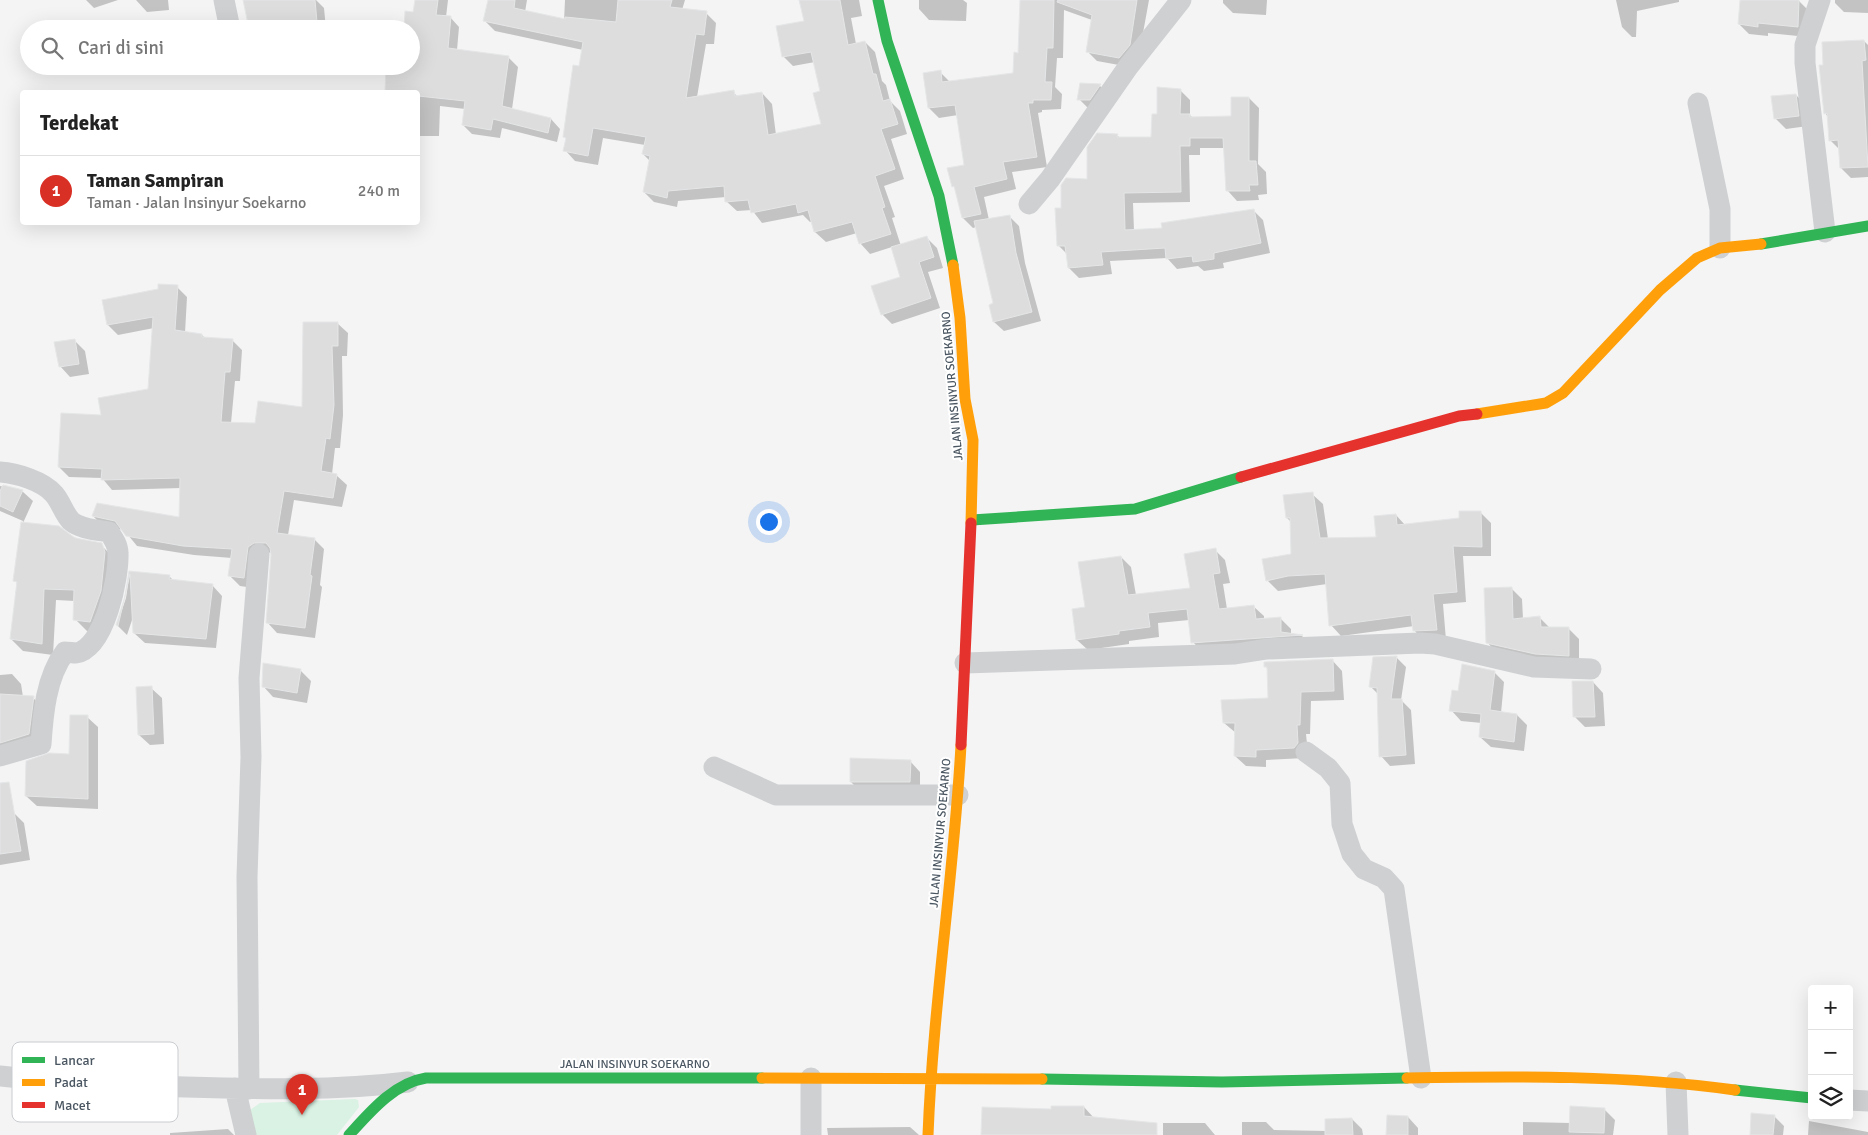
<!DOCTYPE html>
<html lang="id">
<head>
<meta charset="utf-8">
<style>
  body { margin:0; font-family:Signika,sans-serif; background:#f2f2f2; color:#222 }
  .controls { position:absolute; right:15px; bottom:15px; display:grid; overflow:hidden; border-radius:5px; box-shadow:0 5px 20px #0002 }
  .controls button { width:45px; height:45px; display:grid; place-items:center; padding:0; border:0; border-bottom:1px solid #e0e0e0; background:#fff; color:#222; font:25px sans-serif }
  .you { position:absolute; left:768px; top:521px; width:18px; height:18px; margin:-12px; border:4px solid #fff; border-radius:50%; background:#1a73e8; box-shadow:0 0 0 8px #1a73e833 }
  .badge { display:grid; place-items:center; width:32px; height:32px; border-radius:50%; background:#d93025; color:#fff; font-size:16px; font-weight:700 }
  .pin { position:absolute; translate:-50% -41px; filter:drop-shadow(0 1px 2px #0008) }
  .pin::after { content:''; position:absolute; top:26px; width:18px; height:15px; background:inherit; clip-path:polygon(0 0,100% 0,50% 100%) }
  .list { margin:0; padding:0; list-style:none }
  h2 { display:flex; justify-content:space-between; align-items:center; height:65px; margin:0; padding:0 20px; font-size:21px }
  h2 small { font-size:16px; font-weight:400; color:#767676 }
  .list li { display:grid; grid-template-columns:32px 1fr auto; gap:15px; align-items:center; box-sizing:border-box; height:70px; padding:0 20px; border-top:1px solid #e0e0e0 }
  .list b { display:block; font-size:19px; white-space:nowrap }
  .list p { margin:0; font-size:16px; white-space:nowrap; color:#767676 }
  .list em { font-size:16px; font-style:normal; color:#767676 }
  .icon { flex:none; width:28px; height:28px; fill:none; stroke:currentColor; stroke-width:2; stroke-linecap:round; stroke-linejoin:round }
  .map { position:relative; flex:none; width:1868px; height:1135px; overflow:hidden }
  .search { position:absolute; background:#fff; box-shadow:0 5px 20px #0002; left:20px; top:20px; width:400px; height:55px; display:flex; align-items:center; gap:12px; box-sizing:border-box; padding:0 18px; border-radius:28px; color:#767676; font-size:19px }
  .panel { position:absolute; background:#fff; box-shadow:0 5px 20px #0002; left:20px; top:90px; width:400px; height:135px; border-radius:5px }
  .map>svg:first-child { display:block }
  .green { fill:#d9f2e3 }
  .shadow { fill:#0003 }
  .building { fill:#ddddde; stroke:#e5e6e7 }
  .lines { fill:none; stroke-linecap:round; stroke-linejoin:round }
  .street { stroke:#ced0d2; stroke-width:21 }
  .fast { stroke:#30b455; stroke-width:11 }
  .slow { stroke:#ff9f0a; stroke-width:11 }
  .jam { stroke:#e5322d; stroke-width:11 }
  .labels { text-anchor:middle; stroke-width:4; stroke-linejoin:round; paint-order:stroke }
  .street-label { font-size:12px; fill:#4a5661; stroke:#fff }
  .key { fill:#fff; stroke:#c9ccd0; stroke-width:1 }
  .key-label { font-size:14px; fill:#4a5661 }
</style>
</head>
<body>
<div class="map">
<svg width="1868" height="1135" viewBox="0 0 1868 1135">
  <rect width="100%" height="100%" fill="#f4f4f4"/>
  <!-- green -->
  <path class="green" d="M 355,1099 L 358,1100 L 359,1107 L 337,1135 L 254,1135 L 250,1110 L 260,1103 Z"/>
  <!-- shadow -->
  <path class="shadow" d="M 86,0 L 118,0 L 94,8 Z
    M 168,0 L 169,10 L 147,12 L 136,0 Z
    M 249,0 L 316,0 L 324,8 L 326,29 L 276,29 Z
    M 416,0 L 448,0 L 446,17 L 450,17 L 459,27 L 457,50 L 508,57 L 518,67 L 512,109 L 551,119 L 560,129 L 557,142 L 502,128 L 500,138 L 472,134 L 463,125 L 465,109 L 440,106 L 439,136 L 418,136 L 418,92 L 386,92 L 387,66 L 411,66 Z
    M 489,0 L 527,0 L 525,12 L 564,21 L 565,0 L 685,0 L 682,10 L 706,13 L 716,23 L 714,44 L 706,44 L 697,97 L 733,92 L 738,97 L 762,93 L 772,104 L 776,135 L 822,125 L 822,92 L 815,62 L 793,66 L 783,56 L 805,22 L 801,0 L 859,0 L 862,16 L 851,18 L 856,44 L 865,42 L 875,52 L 882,81 L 886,85 L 890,101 L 900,111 L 907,134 L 891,139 L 904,179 L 884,186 L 895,217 L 892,218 L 901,246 L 926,237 L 937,248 L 943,268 L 928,272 L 940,308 L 892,324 L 882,314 L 902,278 L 892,247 L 870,254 L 860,243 L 857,233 L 826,242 L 815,232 L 813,221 L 810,222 L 803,215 L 762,223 L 752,210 L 737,211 L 726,201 L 726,197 L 678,201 L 677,207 L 654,202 L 644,192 L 650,161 L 643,154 L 645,145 L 603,138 L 598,165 L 575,161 L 565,150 L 567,139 L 564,136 L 583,50 L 495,31 L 485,21 Z
    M 919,0 L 963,0 L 967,3 L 966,21 L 929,20 L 919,9 Z
    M 1032,0 L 1149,0 L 1139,55 L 1130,67 L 1097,61 L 1087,51 L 1092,20 L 1064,10 L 1063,58 L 1057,58 L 1055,87 L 1062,94 L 1061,109 L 1042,110 L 1042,112 L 1038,113 L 1047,167 L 1012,172 L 1016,189 L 984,197 L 989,220 L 1009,216 L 1019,226 L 1025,263 L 1041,321 L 1004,331 L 994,322 L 990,305 L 994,304 L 976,227 L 973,228 L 963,218 L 956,189 L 953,186 L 965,166 L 958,115 L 939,118 L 929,108 L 940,72 L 951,83 L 1015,74 Z
    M 1223,0 L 1267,0 L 1266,15 L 1233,13 L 1223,3 Z
    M 1616,0 L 1679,0 L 1679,2 L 1637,11 L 1636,37 L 1632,37 L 1622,27 Z
    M 1742,0 L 1799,1 L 1809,11 L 1808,37 L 1768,33 L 1768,36 L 1749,34 L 1739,24 Z
    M 1835,0 L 1868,0 L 1868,13 L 1844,12 L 1835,3 Z
    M 1864,41 L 1868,45 L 1868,177 L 1851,178 L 1841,168 L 1840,150 L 1830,140 L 1828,117 L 1825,113 L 1824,66 Z
    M 1081,85 L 1100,86 L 1110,96 L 1089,109 L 1079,99 Z
    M 1180,90 L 1190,100 L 1190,115 L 1193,118 L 1232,118 L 1249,98 L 1259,108 L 1258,164 L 1266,172 L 1267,194 L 1258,195 L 1259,200 L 1237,201 L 1228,191 L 1225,148 L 1200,148 L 1200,155 L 1189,155 L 1190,202 L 1133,203 L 1134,231 L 1163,229 L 1253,210 L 1263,220 L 1270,253 L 1223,263 L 1224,268 L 1204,271 L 1198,266 L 1177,269 L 1167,258 L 1110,261 L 1112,274 L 1079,278 L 1069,268 L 1068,255 L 1058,245 L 1062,209 L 1088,180 L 1117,135 L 1121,139 L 1153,138 L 1158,115 Z
    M 1796,95 L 1806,105 L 1808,126 L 1786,129 L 1775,118 Z
    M 177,287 L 187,297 L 185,333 L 202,335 L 205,338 L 232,340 L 242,350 L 240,381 L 235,381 L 231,423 L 256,425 L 303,409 L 337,323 L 348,333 L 347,356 L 342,356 L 343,415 L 340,448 L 335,448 L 332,474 L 336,475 L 347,485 L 342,507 L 294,500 L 288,535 L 314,539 L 324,549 L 320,585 L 322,587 L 315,638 L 277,633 L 267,622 L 272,553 L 265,552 L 254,588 L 240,586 L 230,576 L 232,558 L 194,555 L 137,546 L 124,530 L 103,526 L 93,516 L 180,518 L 181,488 L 112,490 L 102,478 L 69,477 L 59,467 L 103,416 L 149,390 L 154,328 L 118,335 L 108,325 Z
    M 74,340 L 85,351 L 89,374 L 70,377 L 60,366 Z
    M 0,486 L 22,491 L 33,501 L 23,523 L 101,545 L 113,557 L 102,633 L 87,631 L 75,619 L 75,601 L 56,600 L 53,655 L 23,651 L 11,639 L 23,521 L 0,511 Z
    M 1312,494 L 1323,504 L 1328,539 L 1377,538 L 1396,515 L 1405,525 L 1460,520 L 1481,513 L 1491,523 L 1491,556 L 1463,556 L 1466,602 L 1443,604 L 1446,640 L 1424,641 L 1414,630 L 1414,626 L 1341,636 L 1331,625 L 1327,584 L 1278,591 L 1267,580 L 1292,555 L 1291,522 L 1287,518 Z
    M 1215,550 L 1225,560 L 1230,583 L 1223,584 L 1227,609 L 1253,606 L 1264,616 L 1264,620 L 1281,619 L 1291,629 L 1291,634 L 1302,636 L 1311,645 L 1203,653 L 1193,642 L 1189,620 L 1158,623 L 1159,637 L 1129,641 L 1129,644 L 1088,650 L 1077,640 L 1086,608 L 1121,557 L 1131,567 L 1136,595 L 1192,589 Z
    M 130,572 L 169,576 L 174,581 L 212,585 L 222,596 L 216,648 L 145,643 L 134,633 L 133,617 L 127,635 L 117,625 L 126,598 Z
    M 1512,589 L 1522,599 L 1523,619 L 1540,618 L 1550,628 L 1568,628 L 1579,639 L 1579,666 L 1497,653 L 1487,642 Z
    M 1397,658 L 1406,667 L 1401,700 L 1411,710 L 1415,764 L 1390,766 L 1381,756 L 1379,695 L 1370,686 Z
    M 1332,660 L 1342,671 L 1344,700 L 1311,701 L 1310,734 L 1306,734 L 1308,754 L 1305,758 L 1266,760 L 1266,767 L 1246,766 L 1235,756 L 1236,733 L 1224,723 L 1269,700 L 1268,669 L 1266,667 Z
    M 301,671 L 311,681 L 307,703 L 273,697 L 263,686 Z
    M 1494,672 L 1504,682 L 1501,713 L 1517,715 L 1527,725 L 1524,751 L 1491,747 L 1480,737 L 1482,723 L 1461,721 L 1451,710 L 1459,693 Z
    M 12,674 L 21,684 L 23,697 L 33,698 L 43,707 L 39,744 L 0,758 L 0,675 Z
    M 1593,682 L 1603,693 L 1605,726 L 1585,727 L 1575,717 Z
    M 151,688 L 162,698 L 164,744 L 150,745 L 139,735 Z
    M 87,717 L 98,727 L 98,809 L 37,806 L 26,796 L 70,755 Z
    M 910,761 L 920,772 L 920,792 L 861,792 L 851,782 Z
    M 14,813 L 24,823 L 30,860 L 0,865 L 0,815 Z
    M 1084,1107 L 1094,1118 L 1140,1135 L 983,1135 L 1053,1110 Z
    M 1604,1109 L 1615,1120 L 1613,1135 L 1523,1135 L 1523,1122 L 1571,1123 Z
    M 1774,1116 L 1784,1126 L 1783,1135 L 1751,1135 Z
    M 1408,1117 L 1418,1128 L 1418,1135 L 1388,1135 Z
    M 1352,1119 L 1362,1129 L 1363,1135 L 1242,1135 L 1242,1122 L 1266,1122 L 1274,1130 L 1327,1131 Z
    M 1809,1121 L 1868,1132 L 1868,1135 L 1808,1135 Z
    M 1163,1123 L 1205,1123 L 1215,1135 L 1163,1135 Z
    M 910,1127 L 919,1135 L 828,1135 L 827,1128 Z
    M 228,1129 L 234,1135 L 170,1135 L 170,1133 Z"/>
  <!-- building -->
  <path class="building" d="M 243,0 L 315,0 L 317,22 L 274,26 L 275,29 L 249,29 Z
    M 415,0 L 438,0 L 436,15 L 451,16 L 448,48 L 509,56 L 502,106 L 551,118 L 548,133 L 493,119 L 491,130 L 462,125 L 465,101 L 418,96 L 418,92 L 385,92 L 386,66 L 411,66 L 411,29 L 404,29 L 405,11 L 413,12 Z
    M 488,0 L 515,0 L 514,8 L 565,19 L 565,17 L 616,22 L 618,0 L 672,0 L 670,7 L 707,11 L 704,35 L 696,34 L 686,98 L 734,90 L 735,96 L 762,92 L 768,135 L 821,124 L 813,93 L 820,91 L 811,52 L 782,57 L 776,26 L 804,21 L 799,0 L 840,0 L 848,45 L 865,41 L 873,74 L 876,74 L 883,101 L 890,99 L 898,124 L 881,129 L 895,169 L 875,176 L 885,207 L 882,208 L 891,234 L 859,244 L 852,222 L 814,232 L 808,210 L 798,213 L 796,204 L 751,213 L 748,200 L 725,202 L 724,186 L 668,191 L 667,198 L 643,192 L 650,156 L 642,154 L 646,137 L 593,128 L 588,156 L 563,151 L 566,138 L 563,137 L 573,65 L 579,66 L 583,42 L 483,21 Z
    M 1020,0 L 1054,0 L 1053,48 L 1047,48 L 1045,82 L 1052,82 L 1051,100 L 1033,100 L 1033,103 L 1028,103 L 1037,157 L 1003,162 L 1007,179 L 974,187 L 981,214 L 962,218 L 954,186 L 952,187 L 947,168 L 964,165 L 955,105 L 928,108 L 923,73 L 941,70 L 942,82 L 1013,73 L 1014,52 L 1018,53 Z
    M 1058,0 L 1137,0 L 1130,45 L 1119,58 L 1086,52 L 1092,15 L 1057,2 Z
    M 1740,0 L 1799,0 L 1798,27 L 1758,23 L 1758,27 L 1738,24 Z
    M 1864,40 L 1866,60 L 1862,61 L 1868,167 L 1840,168 L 1838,140 L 1829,141 L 1827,113 L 1824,114 L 1819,65 L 1823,65 L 1822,42 Z
    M 1080,83 L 1101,84 L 1090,100 L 1077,100 Z
    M 1157,87 L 1181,89 L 1180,114 L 1190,114 L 1190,117 L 1231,116 L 1231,97 L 1249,97 L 1249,161 L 1256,161 L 1258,185 L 1249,185 L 1250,191 L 1226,191 L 1223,138 L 1190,138 L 1190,146 L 1180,146 L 1181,192 L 1124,193 L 1125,230 L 1162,228 L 1161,223 L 1254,209 L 1261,243 L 1214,253 L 1214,259 L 1193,262 L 1192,256 L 1166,259 L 1165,248 L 1101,252 L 1103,265 L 1068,268 L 1065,246 L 1057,246 L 1055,208 L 1061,208 L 1061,185 L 1066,178 L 1087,179 L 1087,147 L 1097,133 L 1118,134 L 1117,137 L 1151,137 L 1152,114 L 1157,114 Z
    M 1796,94 L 1799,116 L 1774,119 L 1771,96 Z
    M 1010,215 L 1016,253 L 1032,312 L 993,322 L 989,305 L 993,303 L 974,221 Z
    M 927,236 L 934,257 L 919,262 L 931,298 L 881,315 L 871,286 L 900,277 L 891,247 Z
    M 158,284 L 178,285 L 175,330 L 202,334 L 202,337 L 233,339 L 230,372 L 225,372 L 221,422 L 255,423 L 258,401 L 302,407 L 303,322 L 338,322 L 338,346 L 332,346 L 334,405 L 330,439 L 326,438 L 321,471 L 337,474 L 333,498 L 284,491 L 277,533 L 315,538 L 310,575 L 312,576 L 305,628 L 266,623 L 271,555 L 270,548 L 266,543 L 254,543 L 248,547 L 244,578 L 228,576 L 232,549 L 183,546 L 126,536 L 115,521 L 92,516 L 97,503 L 179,517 L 180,478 L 101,480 L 102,469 L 58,467 L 61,413 L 101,415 L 98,398 L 148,389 L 153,317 L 107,325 L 102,300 L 158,289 Z
    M 75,339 L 79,364 L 59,367 L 54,342 Z
    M 3,485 L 23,490 L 13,512 L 0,506 L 0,491 Z
    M 1313,492 L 1320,538 L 1376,537 L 1374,516 L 1396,514 L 1397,525 L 1459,518 L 1459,511 L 1481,511 L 1482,547 L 1453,546 L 1457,592 L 1433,594 L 1437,630 L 1413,631 L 1411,615 L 1329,626 L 1325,574 L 1288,576 L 1266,581 L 1262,559 L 1291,554 L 1290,518 L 1286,518 L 1283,495 Z
    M 21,522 L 59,526 L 75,538 L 102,543 L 105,552 L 101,591 L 90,622 L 73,620 L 74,590 L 44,589 L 42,644 L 10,639 L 17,582 L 13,581 Z
    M 1216,548 L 1220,573 L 1213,574 L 1219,609 L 1254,605 L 1256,619 L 1281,617 L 1281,632 L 1303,635 L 1191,643 L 1187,609 L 1148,613 L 1150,627 L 1119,631 L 1119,634 L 1076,640 L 1072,609 L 1085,607 L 1078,562 L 1121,556 L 1128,595 L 1190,588 L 1184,554 Z
    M 129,571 L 170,575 L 169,579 L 213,584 L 206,639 L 133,633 L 130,574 L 118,626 L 116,625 L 125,597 Z
    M 1512,587 L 1513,619 L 1540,616 L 1541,627 L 1569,627 L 1569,656 L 1535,654 L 1486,643 L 1484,588 Z
    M 1397,656 L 1391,699 L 1402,699 L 1406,755 L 1379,757 L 1377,688 L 1369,687 L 1373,657 Z
    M 1333,659 L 1334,691 L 1301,692 L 1300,725 L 1297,725 L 1298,743 L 1294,748 L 1256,750 L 1256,757 L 1234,756 L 1235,723 L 1223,723 L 1221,700 L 1268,698 L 1267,667 L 1264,667 L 1264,662 Z
    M 263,663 L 301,669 L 297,693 L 262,687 Z
    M 1462,664 L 1495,671 L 1490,710 L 1517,714 L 1514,742 L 1479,737 L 1481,714 L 1449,711 L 1452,690 L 1458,691 Z
    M 1572,681 L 1593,681 L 1595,717 L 1573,717 Z
    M 152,686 L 154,734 L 138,735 L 136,687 Z
    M 0,694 L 34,696 L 29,734 L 0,743 Z
    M 70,715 L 88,715 L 88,799 L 25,796 L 26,761 L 49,753 L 69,754 Z
    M 850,758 L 911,760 L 910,782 L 850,782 Z
    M 9,782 L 21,851 L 0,854 L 0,783 Z
    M 1051,1106 L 1084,1106 L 1084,1116 L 1157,1123 L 1157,1135 L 981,1135 L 982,1107 L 1051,1109 Z
    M 1570,1106 L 1605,1108 L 1604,1133 L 1569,1132 Z
    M 1751,1113 L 1775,1115 L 1773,1135 L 1750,1135 Z
    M 1387,1115 L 1408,1116 L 1408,1135 L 1386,1135 Z
    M 1352,1118 L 1353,1135 L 1325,1135 L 1325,1119 Z"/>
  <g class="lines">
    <!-- street -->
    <path class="street" d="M 224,0 L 230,29
      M 1820,0 L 1805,45 L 1805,63 L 1825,232
      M 1698,103 L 1720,209 L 1720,248
      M 1029,204 L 1050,179 L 1128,67 L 1181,0
      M 0,472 C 16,473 43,481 54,494 C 61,502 64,514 71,521 C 80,529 98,530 109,532 C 113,538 118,545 118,553 C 119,577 105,648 76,653 C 73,653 68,652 65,652 C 46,677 43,714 41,744 L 0,756
      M 965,663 L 1235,654 L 1267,649 L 1420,643 L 1435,644 L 1534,667 L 1591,669
      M 1306,752 L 1328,768 L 1340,783 L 1342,824 L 1352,854 L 1364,869 L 1384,878 L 1394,889 L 1421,1078
      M 714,767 L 776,795 L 958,795
      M 0,1076 C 61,1083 123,1085 185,1087 C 260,1089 334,1091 408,1082
      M 811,1078 L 811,1135
      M 1676,1082 L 1678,1135
      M 235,1088 L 246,1135
      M 249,1089 L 247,877 L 251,757 L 249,678 L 259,554
      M 1849,1100 L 1868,1101"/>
    <!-- fast -->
    <path class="fast" d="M 878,0 L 887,41 L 939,196 L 953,265
      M 1761,244 L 1868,226
      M 972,520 L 1135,509 L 1241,477
      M 1042,1079 L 1222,1082 L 1407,1078
      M 1735,1090 L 1812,1098
      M 349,1135 C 370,1112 394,1083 426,1078 L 762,1078"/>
    <!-- slow -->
    <path class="slow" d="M 953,265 L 960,318 L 965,399 L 973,440 L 971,523
      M 1477,414 L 1546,403 L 1563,393 L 1660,290 L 1697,258 L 1720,248 L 1761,244
      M 762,1078 L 1042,1079
      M 1407,1078 C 1517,1076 1626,1075 1735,1090
      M 928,1135 C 933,1005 954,875 961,745"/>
    <!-- jam -->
    <path class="jam" d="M 1241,477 L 1459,416 L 1477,414
      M 961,745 L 971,523"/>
  </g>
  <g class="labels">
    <!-- street labels -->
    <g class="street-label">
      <text transform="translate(952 386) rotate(-95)" y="4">JALAN INSINYUR SOEKARNO</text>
      <text transform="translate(940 833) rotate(-85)" y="4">JALAN INSINYUR SOEKARNO</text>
      <text x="635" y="1068">JALAN INSINYUR SOEKARNO</text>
    </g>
  </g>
  <!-- legend -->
  <rect x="12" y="1042" width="166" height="80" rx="8" class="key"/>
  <rect x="22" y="1057" width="23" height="6" fill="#30b455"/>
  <rect x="22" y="1079" width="23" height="7" fill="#ff9f0a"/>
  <rect x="22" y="1102" width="23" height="6" fill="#e5322d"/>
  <g class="key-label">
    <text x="54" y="1065">Lancar</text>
    <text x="54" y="1087">Padat</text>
    <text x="54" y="1110">Macet</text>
  </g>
</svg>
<div class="controls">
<button>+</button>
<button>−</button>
<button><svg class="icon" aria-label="layers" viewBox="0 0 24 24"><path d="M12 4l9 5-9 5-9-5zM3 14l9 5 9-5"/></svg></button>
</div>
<div class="you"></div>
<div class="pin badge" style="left:302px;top:1115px">1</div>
<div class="search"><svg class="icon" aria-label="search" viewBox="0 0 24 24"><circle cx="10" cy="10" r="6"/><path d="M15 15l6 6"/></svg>Cari di sini</div>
<section class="panel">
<h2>Terdekat<small></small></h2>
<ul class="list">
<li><span class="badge">1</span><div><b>Taman Sampiran</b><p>Taman · Jalan Insinyur Soekarno</p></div><em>240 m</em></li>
</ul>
</section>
</div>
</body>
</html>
